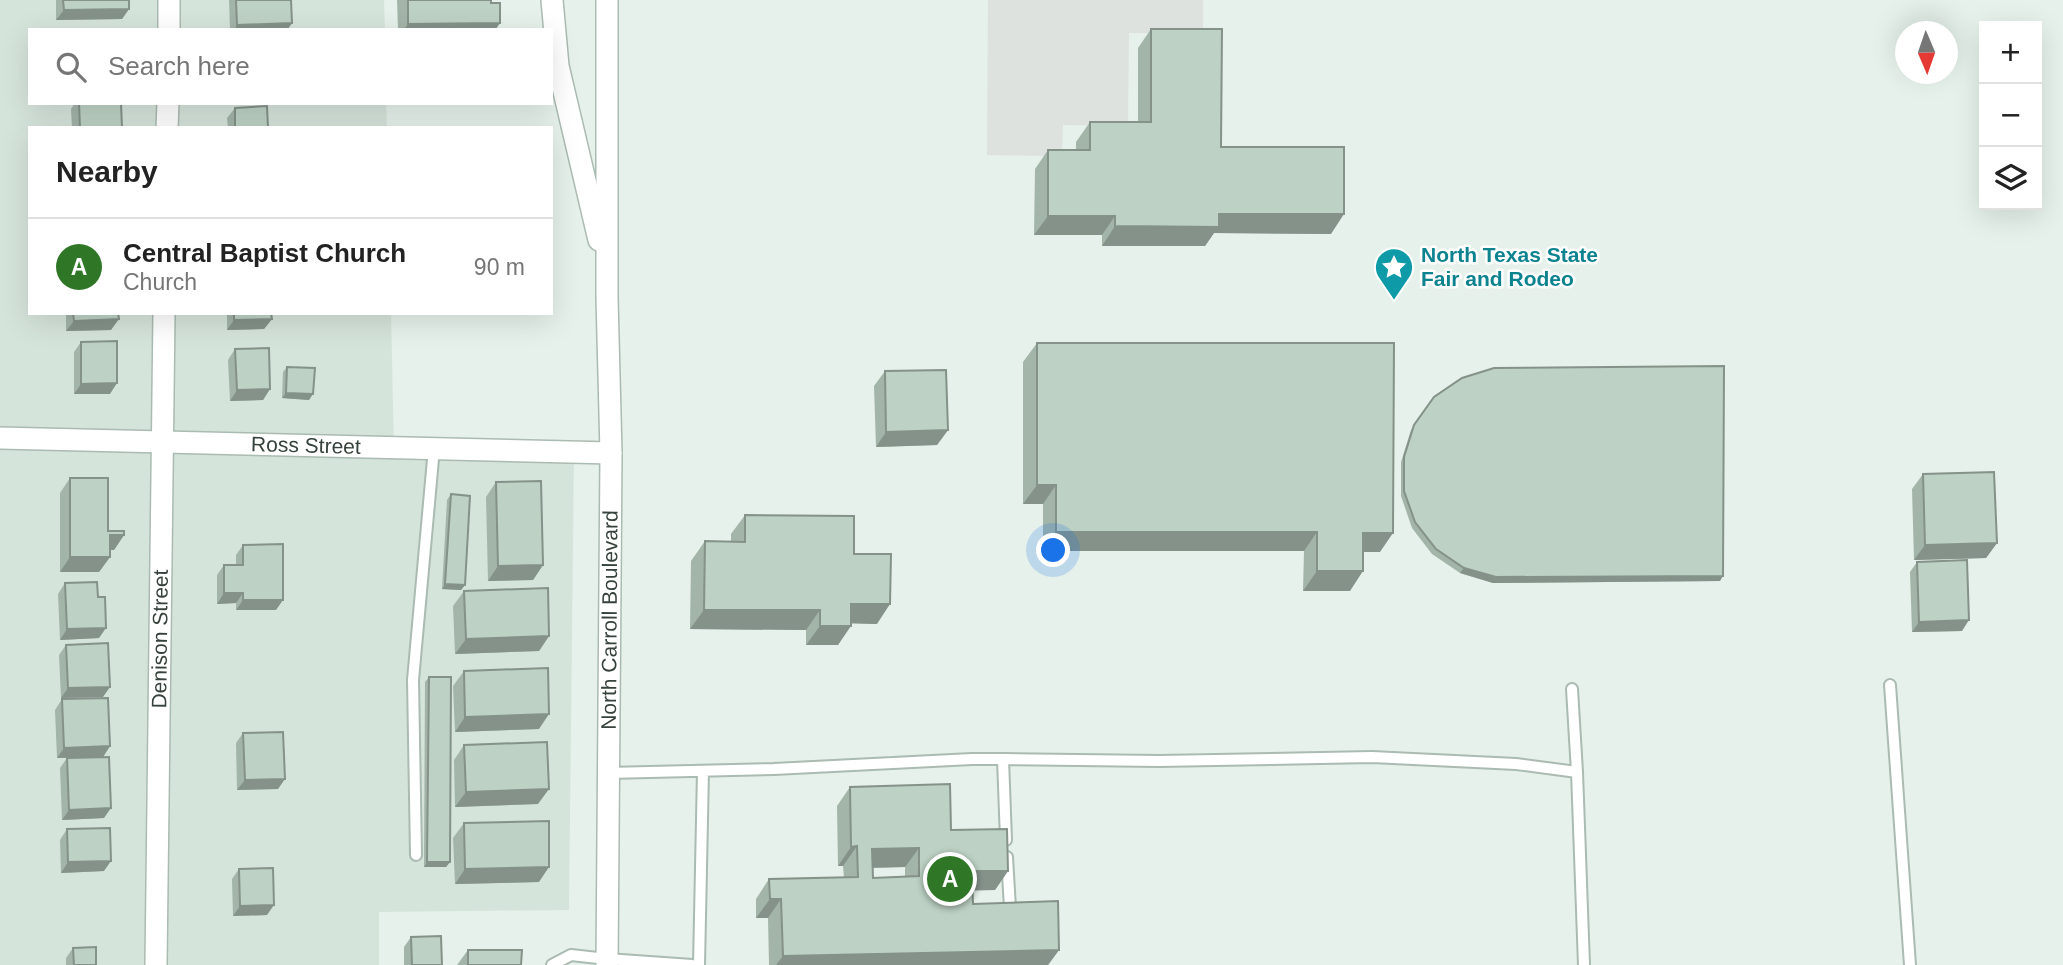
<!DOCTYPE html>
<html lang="en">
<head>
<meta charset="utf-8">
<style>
  body { margin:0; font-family:Helvetica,sans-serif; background:#f6f6f6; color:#222 }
  .controls { position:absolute; right:21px; top:21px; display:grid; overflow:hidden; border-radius:0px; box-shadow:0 7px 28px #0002 }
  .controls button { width:63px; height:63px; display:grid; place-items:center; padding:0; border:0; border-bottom:2px solid #e0e0e0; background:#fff; color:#222; font:35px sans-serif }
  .compass { position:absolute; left:1895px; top:21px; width:63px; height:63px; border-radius:50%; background:#fff; box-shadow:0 7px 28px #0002; rotate:178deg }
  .you { position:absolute; left:1054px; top:551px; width:24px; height:24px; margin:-18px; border:5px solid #fff; border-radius:50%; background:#1a73e8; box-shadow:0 0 0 10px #1a73e833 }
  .badge { display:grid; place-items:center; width:46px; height:46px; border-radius:50%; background:#2f7727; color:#fff; font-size:23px; font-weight:700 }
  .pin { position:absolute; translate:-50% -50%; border:4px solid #fff; box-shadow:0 2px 7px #0006 }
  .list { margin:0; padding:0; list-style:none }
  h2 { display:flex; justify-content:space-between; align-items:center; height:91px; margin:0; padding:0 28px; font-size:30px }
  h2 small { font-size:23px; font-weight:400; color:#767676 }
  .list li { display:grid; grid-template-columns:46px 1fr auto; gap:21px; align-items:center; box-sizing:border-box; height:98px; padding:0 28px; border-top:2px solid #e0e0e0 }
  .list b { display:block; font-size:26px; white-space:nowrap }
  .list p { margin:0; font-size:23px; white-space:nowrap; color:#767676 }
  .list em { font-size:23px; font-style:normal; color:#767676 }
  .icon { flex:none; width:38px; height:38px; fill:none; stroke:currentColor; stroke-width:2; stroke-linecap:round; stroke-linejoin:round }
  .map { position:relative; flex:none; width:2063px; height:965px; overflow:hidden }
  .search { position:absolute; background:#fff; box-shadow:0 7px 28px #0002; left:28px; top:28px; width:525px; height:77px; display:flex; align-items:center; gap:18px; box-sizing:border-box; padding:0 24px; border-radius:0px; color:#767676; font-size:26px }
  .panel { position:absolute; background:#fff; box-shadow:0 7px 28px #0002; left:28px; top:126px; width:525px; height:189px; border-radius:0px }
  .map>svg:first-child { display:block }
  .residential { fill:#d5e4db }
  .parking { fill:#dde2df }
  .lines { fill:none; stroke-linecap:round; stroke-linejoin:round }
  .lane-casing { stroke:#aabbb1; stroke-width:14 }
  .street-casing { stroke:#aabbb1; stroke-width:24 }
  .lane { stroke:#fff; stroke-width:10 }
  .street { stroke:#fff; stroke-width:21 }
  .wall { fill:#a3b4a9; fill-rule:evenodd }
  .shaded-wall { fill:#849289 }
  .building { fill:#bdd1c4; stroke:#849289; stroke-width:2; fill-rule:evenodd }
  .labels { text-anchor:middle; stroke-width:5; stroke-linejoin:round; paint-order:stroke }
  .culture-label { font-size:21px; font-weight:bold; fill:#0d838f; stroke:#fff; text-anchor:start }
  .street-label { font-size:21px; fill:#36423b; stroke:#fff }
</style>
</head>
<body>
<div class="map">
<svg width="2063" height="965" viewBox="0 0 2063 965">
  <rect width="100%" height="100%" fill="#e6f1eb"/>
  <!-- residential -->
  <path class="residential" d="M 0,0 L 384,0 L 385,30 L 30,30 L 30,103 L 386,103 L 387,128 L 30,128 L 30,313 L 391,313 L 394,447 L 574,454 L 569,910 L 379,912 L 379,965 L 0,965 Z"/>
  <!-- parking -->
  <path class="parking" d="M 988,0 L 1203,0 L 1203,33 L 1129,33 L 1128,126 L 1063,125 L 1062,156 L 987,155 Z"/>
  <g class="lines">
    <!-- lane casing -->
    <g class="lane-casing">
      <path id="lane" d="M 1890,685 L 1910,965
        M 1572,689 L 1577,772
        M 1003,759 L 1159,761 L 1372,757 L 1516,764 L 1577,772 L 1584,965
        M 608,773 L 774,769 L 972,759 L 1003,759 L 1006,840
        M 416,855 L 413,680 L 434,448
        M 1007,857 L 1010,908
        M 552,965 L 571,955 L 607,959 L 692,965
        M 699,965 L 703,771"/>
    </g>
    <!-- street casing -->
    <g class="street-casing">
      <g id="street">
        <path d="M 552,0 L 558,66 L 599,240"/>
        <path d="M 169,30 L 169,0"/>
        <path d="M 167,128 L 168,103"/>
        <path id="s1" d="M 0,438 L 611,453"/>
        <path id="s2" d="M 156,965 L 164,313"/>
        <path id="s3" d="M 607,965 L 611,453 L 607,298 L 607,0"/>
      </g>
    </g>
    <!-- lane -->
    <use href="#lane" class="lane"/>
    <!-- street -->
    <use href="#street" class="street"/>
  </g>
  <!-- wall -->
  <path class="wall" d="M 56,0 L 129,0 L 129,9 L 122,19 L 56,20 Z
    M 229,0 L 291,0 L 292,23 L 287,30 L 230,30 Z
    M 397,0 L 491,0 L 491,3 L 500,23 L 495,30 L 398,30 Z
    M 1151,29 L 1221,147 L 1331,234 L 1214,233 L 1205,246 L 1102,246 L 1102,235 L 1034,235 L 1035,169 L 1048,150 L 1076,150 L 1076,142 L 1090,122 L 1138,122 L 1138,48 Z
    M 75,103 L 121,103 L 122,128 L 72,128 L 71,109 Z
    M 235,108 L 268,128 L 228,128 L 227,118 Z
    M 66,313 L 118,313 L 111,330 L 66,331 Z
    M 227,313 L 271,313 L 272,319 L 264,329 L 227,330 Z
    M 81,342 L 110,394 L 74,394 L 74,352 Z
    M 1037,343 L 1380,552 L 1363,552 L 1350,591 L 1303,591 L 1304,551 L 1043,551 L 1043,504 L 1023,504 L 1023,362 Z
    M 235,349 L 270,389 L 263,400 L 230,401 L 228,360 Z
    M 287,367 L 309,400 L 282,398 L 283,372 Z
    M 885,371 L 948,430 L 937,445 L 876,447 L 874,386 Z
    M 1434,397 L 1720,581 L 1493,583 L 1460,573 L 1432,554 L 1412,528 L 1401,496 L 1401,462 L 1411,430 Z
    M 1923,474 L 1997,543 L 1986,558 L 1914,560 L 1912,489 Z
    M 70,478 L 108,531 L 124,535 L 114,550 L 110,550 L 110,557 L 99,572 L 60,572 L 60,493 Z
    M 496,482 L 543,565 L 533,580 L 488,581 L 486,497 Z
    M 451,494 L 465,585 L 461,590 L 442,589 L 447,500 Z
    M 745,515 L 854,554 L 877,624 L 851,623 L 838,645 L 806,645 L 806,630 L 690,629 L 691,561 L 705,541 L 731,542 L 731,534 Z
    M 243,545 L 276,610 L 236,610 L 236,603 L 217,604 L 217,575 L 224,565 L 236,565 L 236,555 Z
    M 1917,562 L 1962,631 L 1912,632 L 1910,572 Z
    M 65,583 L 99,638 L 60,640 L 58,594 Z
    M 464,591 L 549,636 L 539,651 L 455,654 L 453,606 Z
    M 66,645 L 103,697 L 61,698 L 59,655 Z
    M 464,671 L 539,729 L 455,732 L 453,686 Z
    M 429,677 L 450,862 L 446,867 L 424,867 L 425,682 Z
    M 62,699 L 110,746 L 103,757 L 104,818 L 62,820 L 60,768 L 67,758 L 57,758 L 55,710 Z
    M 243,733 L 278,789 L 237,790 L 236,743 Z
    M 464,745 L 538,804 L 455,807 L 454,760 Z
    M 850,787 L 951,830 L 1008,871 L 995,890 L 973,890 L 973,904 L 1059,950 L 1048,965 L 769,965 L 768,918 L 756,918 L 756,899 L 769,879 L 844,878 L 843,866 L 838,866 L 837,806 ZM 905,867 L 905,877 L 873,878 L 872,868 Z
    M 464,823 L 539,882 L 455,884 L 453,838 Z
    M 67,829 L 104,871 L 61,873 L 60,840 Z
    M 239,869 L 267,915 L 233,916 L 232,879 Z
    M 411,937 L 442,965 L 404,965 L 404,947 Z
    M 73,948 L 96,965 L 66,965 L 66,958 Z
    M 468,950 L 521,965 L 457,965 Z"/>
  <!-- shaded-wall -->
  <path class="shaded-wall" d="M 129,9 L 122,19 L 56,20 L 64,10 Z
    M 292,23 L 287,30 L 234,30 L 237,25 Z
    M 500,23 L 495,30 L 404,30 L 408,24 Z
    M 1219,214 L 1344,214 L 1331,234 L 1214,233 L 1205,246 L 1102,246 L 1115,226 Z
    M 1048,216 L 1115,216 L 1102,235 L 1034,235 Z
    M 119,319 L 111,330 L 66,331 L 74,321 Z
    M 272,319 L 264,329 L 227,330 L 234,320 Z
    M 117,383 L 110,394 L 74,394 L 81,384 Z
    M 270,389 L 263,400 L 230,401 L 237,390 Z
    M 286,393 L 313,394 L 309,400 L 282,398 Z
    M 948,430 L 937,445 L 876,447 L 886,432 Z
    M 1037,485 L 1056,485 L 1043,504 L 1023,504 Z
    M 1056,532 L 1317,532 L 1304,551 L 1043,551 Z
    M 1363,533 L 1393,533 L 1380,552 L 1350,552 Z
    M 110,535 L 124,535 L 114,550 L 99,550 Z
    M 1997,543 L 1986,558 L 1914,560 L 1925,545 Z
    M 70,557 L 110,557 L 99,572 L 60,572 Z
    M 543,565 L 533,580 L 488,581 L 498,566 Z
    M 1464,568 L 1723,576 L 1720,581 L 1493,583 L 1460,573 Z
    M 1317,571 L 1363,571 L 1350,591 L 1303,591 Z
    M 445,584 L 465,585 L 461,590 L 442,589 Z
    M 224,593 L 243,593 L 236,603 L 217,604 Z
    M 243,600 L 283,600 L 276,610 L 236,610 Z
    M 851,604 L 890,604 L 877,624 L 837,623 Z
    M 704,610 L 820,610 L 806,630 L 690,629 Z
    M 1969,620 L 1962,631 L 1912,632 L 1919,622 Z
    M 820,626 L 851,626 L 838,645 L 806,645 Z
    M 106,628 L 99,638 L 60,640 L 67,629 Z
    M 549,636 L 539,651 L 455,654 L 466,639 Z
    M 110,687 L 103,697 L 61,698 L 68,688 Z
    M 549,714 L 539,729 L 455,732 L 465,717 Z
    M 110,746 L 103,757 L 57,758 L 64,748 Z
    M 285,779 L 278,789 L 237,790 L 245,780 Z
    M 549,789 L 538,804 L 455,807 L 466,792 Z
    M 111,808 L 104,818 L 62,820 L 69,810 Z
    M 857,846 L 843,866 L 838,866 L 851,847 Z
    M 919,848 L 905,867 L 858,868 L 872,849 Z
    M 111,861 L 104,871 L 61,873 L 68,862 Z
    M 427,862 L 450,862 L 446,867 L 424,867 Z
    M 549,867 L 539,882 L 455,884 L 465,869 Z
    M 972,871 L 1008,871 L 995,890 L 959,891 Z
    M 770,899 L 781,899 L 768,918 L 756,918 Z
    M 274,905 L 267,915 L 233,916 L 240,906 Z
    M 1059,950 L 1048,965 L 776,965 L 783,956 Z"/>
  <!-- building -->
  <path class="building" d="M 63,0 L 129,0 L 129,9 L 64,10 Z
    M 236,0 L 291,0 L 292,23 L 237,25 Z
    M 408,0 L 491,0 L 491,3 L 500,3 L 500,23 L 408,24 Z
    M 1151,29 L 1222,29 L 1221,147 L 1344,147 L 1344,214 L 1219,214 L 1219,227 L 1115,226 L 1115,216 L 1048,216 L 1048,150 L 1090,150 L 1090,122 L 1151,122 Z
    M 79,103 L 121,103 L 122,128 L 80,128 Z
    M 267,106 L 268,128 L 235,128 L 235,108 Z
    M 73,313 L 118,313 L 119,319 L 74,321 Z
    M 234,313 L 271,313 L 272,319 L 234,320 Z
    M 117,341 L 117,383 L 81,384 L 81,342 Z
    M 1037,343 L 1394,343 L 1393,533 L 1363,533 L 1363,571 L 1317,571 L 1317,532 L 1056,532 L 1056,485 L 1037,485 Z
    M 269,348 L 270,389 L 237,390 L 235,349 Z
    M 1724,366 L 1723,576 L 1496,577 L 1464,568 L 1436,549 L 1415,522 L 1404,491 L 1404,457 L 1414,425 L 1434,397 L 1462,378 L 1494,368 Z
    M 287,367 L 315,368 L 313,394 L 286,393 Z
    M 946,370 L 948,430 L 886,432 L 885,371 Z
    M 1994,472 L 1997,543 L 1925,545 L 1923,474 Z
    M 70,478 L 108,478 L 108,531 L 124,531 L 124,535 L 110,535 L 110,557 L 70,557 Z
    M 541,481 L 543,565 L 498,566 L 496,482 Z
    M 451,494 L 470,496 L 465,585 L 445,584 Z
    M 745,515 L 854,516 L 854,554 L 891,554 L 890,604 L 851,604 L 851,626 L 820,626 L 820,610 L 704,610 L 705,541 L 745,542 Z
    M 283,544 L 283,600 L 243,600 L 243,593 L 224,593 L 224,565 L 243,565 L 243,545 Z
    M 1967,560 L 1969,620 L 1919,622 L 1917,562 Z
    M 97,582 L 98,597 L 105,597 L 106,628 L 67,629 L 65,583 Z
    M 548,588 L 549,636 L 466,639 L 464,591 Z
    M 108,643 L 110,687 L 68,688 L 66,645 Z
    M 548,668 L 549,714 L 465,717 L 464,671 Z
    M 429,677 L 451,677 L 450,862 L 427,862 Z
    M 108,698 L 110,746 L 64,748 L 62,699 Z
    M 283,732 L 285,779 L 245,780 L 243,733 Z
    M 547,742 L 549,789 L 466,792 L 464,745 Z
    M 109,757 L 111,808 L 69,810 L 67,758 Z
    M 950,784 L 951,830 L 1007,829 L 1008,871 L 972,871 L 973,904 L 1058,901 L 1059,950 L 783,956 L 781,899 L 770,899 L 769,879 L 858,877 L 857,846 L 851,847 L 850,787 ZM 919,848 L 919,876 L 873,878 L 872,849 Z
    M 549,821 L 549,867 L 465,869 L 464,823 Z
    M 110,828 L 111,861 L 68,862 L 67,829 Z
    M 273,868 L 274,905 L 240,906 L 239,869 Z
    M 441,936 L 442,965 L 412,965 L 411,937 Z
    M 96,947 L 96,965 L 74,965 L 73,948 Z
    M 468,950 L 522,950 L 521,965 L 468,965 Z"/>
  <!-- icons -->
  <defs>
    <g id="sight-pin" transform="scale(2.0125)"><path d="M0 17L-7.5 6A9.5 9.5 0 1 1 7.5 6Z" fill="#0f9aa8" stroke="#fff"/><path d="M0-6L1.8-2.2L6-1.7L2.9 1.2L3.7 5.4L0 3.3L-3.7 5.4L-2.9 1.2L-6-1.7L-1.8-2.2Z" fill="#fff"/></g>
  </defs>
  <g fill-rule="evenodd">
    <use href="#sight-pin" x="1394" y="267"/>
  </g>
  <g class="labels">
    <!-- culture labels -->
    <g class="culture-label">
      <text x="1421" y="262">North Texas State<tspan x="1421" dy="24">Fair and Rodeo</tspan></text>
    </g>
    <!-- street labels -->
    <g class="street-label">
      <text dy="7" stroke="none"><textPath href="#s1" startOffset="306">Ross Street</textPath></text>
      <text dy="7" stroke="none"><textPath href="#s3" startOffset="345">North Carroll Boulevard</textPath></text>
      <text dy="7" stroke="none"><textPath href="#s2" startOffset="326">Denison Street</textPath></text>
    </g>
  </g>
</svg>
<div class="controls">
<button>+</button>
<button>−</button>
<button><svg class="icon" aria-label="layers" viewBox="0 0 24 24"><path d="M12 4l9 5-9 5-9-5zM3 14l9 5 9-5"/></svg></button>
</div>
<svg class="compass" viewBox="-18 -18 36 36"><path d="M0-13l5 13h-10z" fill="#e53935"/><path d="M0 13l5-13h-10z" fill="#767676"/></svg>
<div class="you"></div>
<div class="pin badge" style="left:950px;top:879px">A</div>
<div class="search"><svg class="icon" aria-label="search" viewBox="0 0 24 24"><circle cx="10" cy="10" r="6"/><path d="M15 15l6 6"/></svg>Search here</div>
<section class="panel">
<h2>Nearby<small></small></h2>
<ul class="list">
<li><span class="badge">A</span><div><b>Central Baptist Church</b><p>Church</p></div><em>90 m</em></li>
</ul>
</section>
</div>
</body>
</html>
